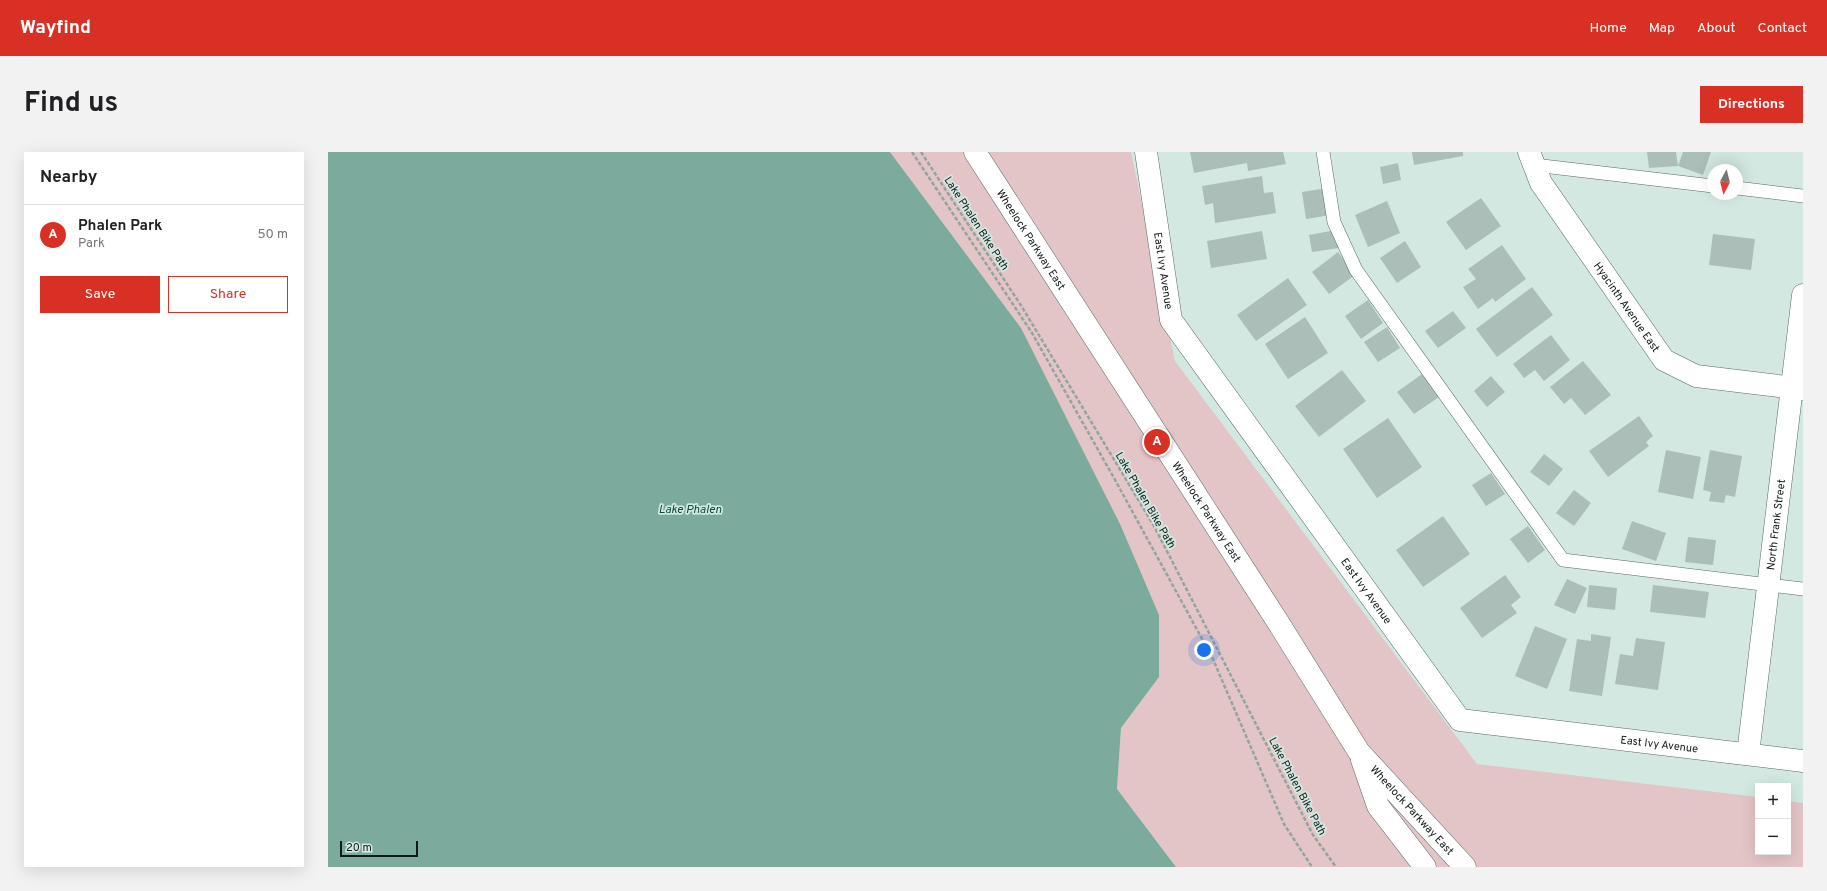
<!DOCTYPE html>
<html lang="en">
<head>
<meta charset="utf-8">
<style>
  body { margin:0; font-family:Overpass,sans-serif; background:#f2f2f2; color:#202124 }
  .controls { position:absolute; right:12px; bottom:12px; display:grid; overflow:hidden; border-radius:0px; box-shadow:0 4px 16px #0002 }
  .controls button { width:36px; height:36px; display:grid; place-items:center; padding:0; border:0; border-bottom:1px solid #e0e0e0; background:#fff; color:#202124; font:20px sans-serif }
  .compass { position:absolute; left:1379px; top:12px; width:36px; height:36px; border-radius:50%; background:#fff; box-shadow:0 4px 16px #0002; rotate:187deg }
  .scale { position:absolute; left:12px; bottom:10px; width:78px; box-sizing:border-box; padding-left:4px; border:2px solid #121a17; border-top:0; font-size:11px; line-height:14px; white-space:nowrap; color:#121a17; -webkit-text-stroke:3px #d3e8e1; paint-order:stroke }
  .you { position:absolute; left:876px; top:498px; width:14px; height:14px; margin:-10px; border:3px solid #fff; border-radius:50%; background:#1a73e8; box-shadow:0 0 0 6px #1a73e833 }
  .badge { display:grid; place-items:center; width:26px; height:26px; border-radius:50%; background:#d93025; color:#fff; font-size:13px; font-weight:700 }
  .pin { position:absolute; translate:-50% -50%; border:2px solid #fff; box-shadow:0 1px 4px #0006 }
  .list { margin:0; padding:0; list-style:none }
  h2 { display:flex; justify-content:space-between; align-items:center; height:52px; margin:0; padding:0 16px; font-size:17px }
  h2 small { font-size:13px; font-weight:400; color:#757577 }
  .list li { display:grid; grid-template-columns:26px 1fr auto; gap:12px; align-items:center; box-sizing:border-box; height:60px; padding:0 16px; border-top:1px solid #e0e0e0 }
  .list b { display:block; font-size:15px; white-space:nowrap }
  .list p { margin:0; font-size:13px; white-space:nowrap; color:#757577 }
  .list em { font-size:13px; font-style:normal; color:#757577 }
  .actions { display:flex; gap:8px; padding:12px 16px }
  .actions a { flex:1; padding:9px 0; border:1px solid #d93025; border-radius:0px; text-align:center; font-size:14px; color:#d93025 }
  .actions .main { background:#d93025; color:#fff }
  .map { position:relative; flex:none; width:1475px; height:715px; overflow:hidden; border-radius:0px }
  header { display:flex; align-items:center; gap:24px; box-sizing:border-box; height:56px; padding:0 20px; background:#d93025; color:#fff }
  header strong { font-size:19px }
  nav { display:flex; gap:22px; margin-inline-start:auto; font-size:14px }
  .intro { display:flex; align-items:center; justify-content:space-between; box-sizing:border-box; height:96px; padding:0 24px }
  h1 { margin:0; font-size:28px }
  .button { padding:10px 18px; border-radius:0px; background:#d93025; color:#fff; font-size:14px; font-weight:700 }
  main { display:flex; gap:24px; padding:0 24px }
  aside { flex:1; background:#fff; border-radius:0px; box-shadow:0 4px 16px #0002 }
  .map>svg:first-child { display:block }
  .green { fill:#e4c5c7 }
  .water { fill:#7caa9c }
  .building { fill:#abbfb8 }
  .lines { fill:none; stroke-linecap:round; stroke-linejoin:round }
  .service-casing { stroke:#586a64; stroke-width:14 }
  .minor-casing { stroke:#586a64; stroke-width:23 }
  .tertiary-casing { stroke:#586a64; stroke-width:23 }
  .path { stroke:#93a49e; stroke-width:2.5; stroke-dasharray:4 2; stroke-linecap:butt }
  .service { stroke:#fff; stroke-width:13 }
  .minor { stroke:#fff; stroke-width:22 }
  .tertiary { stroke:#fff; stroke-width:22 }
  .labels { text-anchor:middle; stroke-width:3.5; stroke-linejoin:round; paint-order:stroke }
  .street-label { font-size:11px; fill:#121a17; stroke:#d3e8e1 }
  .water-label { font-size:12px; font-style:italic; fill:#094d3f; stroke:#d3e8e1 }
</style>
</head>
<body>
<header>
<strong>Wayfind</strong>
<nav><a>Home</a><a>Map</a><a>About</a><a>Contact</a></nav>
</header>
<div class="intro"><h1>Find us</h1><a class="button">Directions</a></div>
<main>
<aside>
<h2>Nearby<small></small></h2>
<ul class="list">
<li><span class="badge">A</span><div><b>Phalen Park</b><p>Park</p></div><em>50 m</em></li>
</ul>
<div class="actions"><a class="main">Save</a><a>Share</a></div>
</aside>
<div class="map">
<svg width="1475" height="715" viewBox="0 0 1475 715">
  <rect width="100%" height="100%" fill="#d3e8e1"/>
  <!-- green -->
  <path class="green" d="M 562,0 L 803,0 L 847,209 L 1149,612 L 1430,645 L 1430,700 L 1460,700 L 1460,649 L 1475,651 L 1475,715 L 848,715 L 789,637 L 793,576 L 831,525 L 693,176 Z"/>
  <!-- water -->
  <path class="water" d="M 0,0 L 562,0 L 693,176 L 792,372 L 831,463 L 831,525 L 793,576 L 789,637 L 848,715 L 0,715 Z"/>
  <!-- building -->
  <path class="building" d="M 862,0 L 955,0 L 958,12 L 920,19 L 919,11 L 866,21 Z
    M 1084,0 L 1135,0 L 1135,4 L 1086,13 Z
    M 1319,0 L 1348,0 L 1350,14 L 1355,0 L 1383,0 L 1375,23 L 1350,14 L 1321,16 Z
    M 1070,11 L 1073,28 L 1055,32 L 1052,15 Z
    M 934,24 L 936,41 L 945,40 L 948,61 L 887,71 L 885,51 L 877,53 L 874,34 Z
    M 999,36 L 1003,63 L 978,67 L 974,40 Z
    M 1153,46 L 1173,74 L 1138,98 L 1118,70 Z
    M 1059,49 L 1072,81 L 1040,95 L 1027,63 Z
    M 1008,78 L 1011,96 L 984,100 L 981,83 Z
    M 934,79 L 939,107 L 883,116 L 879,89 Z
    M 1385,82 L 1427,87 L 1423,118 L 1381,113 Z
    M 1077,89 L 1093,115 L 1069,131 L 1052,106 Z
    M 1174,93 L 1198,127 L 1167,150 L 1165,146 L 1150,157 L 1135,135 L 1148,127 L 1140,117 Z
    M 1010,100 L 1027,123 L 1001,142 L 984,120 Z
    M 960,126 L 979,153 L 928,189 L 909,163 Z
    M 1204,135 L 1225,163 L 1169,205 L 1148,177 Z
    M 1040,148 L 1055,171 L 1033,187 L 1017,164 Z
    M 1125,159 L 1138,176 L 1110,196 L 1097,179 Z
    M 977,165 L 1000,201 L 960,227 L 937,192 Z
    M 1059,175 L 1072,196 L 1050,210 L 1036,190 Z
    M 1223,183 L 1242,208 L 1216,229 L 1207,218 L 1196,226 L 1185,212 Z
    M 1255,209 L 1283,243 L 1257,263 L 1243,246 L 1236,252 L 1222,235 Z
    M 1014,218 L 1038,249 L 991,285 L 967,254 Z
    M 1094,222 L 1111,245 L 1086,262 L 1069,240 Z
    M 1163,224 L 1177,240 L 1159,255 L 1146,239 Z
    M 1311,264 L 1325,284 L 1318,290 L 1321,294 L 1280,325 L 1261,299 Z
    M 1060,266 L 1094,315 L 1049,346 L 1015,297 Z
    M 1338,298 L 1373,305 L 1365,347 L 1330,340 Z
    M 1382,298 L 1414,304 L 1407,345 L 1398,343 L 1396,351 L 1381,349 L 1383,340 L 1375,338 Z
    M 1216,302 L 1235,317 L 1221,334 L 1202,320 Z
    M 1163,321 L 1177,342 L 1158,354 L 1144,333 Z
    M 1246,338 L 1263,351 L 1246,374 L 1228,361 Z
    M 1115,364 L 1142,402 L 1095,435 L 1068,398 Z
    M 1304,369 L 1338,381 L 1328,409 L 1294,397 Z
    M 1200,374 L 1217,398 L 1200,411 L 1182,387 Z
    M 1360,385 L 1388,388 L 1385,413 L 1357,410 Z
    M 1177,423 L 1193,445 L 1183,453 L 1189,461 L 1154,486 L 1132,456 Z
    M 1239,427 L 1259,436 L 1247,462 L 1226,453 Z
    M 1261,433 L 1289,436 L 1287,458 L 1259,455 Z
    M 1325,433 L 1381,440 L 1377,466 L 1322,460 Z
    M 1207,474 L 1239,487 L 1219,537 L 1187,524 Z
    M 1263,482 L 1283,485 L 1274,544 L 1241,539 L 1249,487 L 1263,489 Z
    M 1308,486 L 1337,490 L 1330,538 L 1287,532 L 1292,502 L 1305,504 Z"/>
  <g class="lines">
    <!-- service casing -->
    <g class="service-casing">
      <path id="service" d="M 995,0 L 1006,70 L 1028,118 L 1235,408 L 1475,437
        M 1206,13 L 1385,34
        M 1409,36 L 1475,44"/>
    </g>
    <!-- minor casing -->
    <g class="minor-casing">
      <g id="minor">
        <path id="s1" d="M 818,0 L 843,168 L 1132,568 L 1475,609"/>
        <path id="s2" d="M 1201,0 L 1213,31 L 1336,208 L 1368,224 L 1475,237"/>
        <path id="s3" d="M 1420,602 L 1475,143"/>
      </g>
    </g>
    <!-- tertiary casing -->
    <g class="tertiary-casing">
      <g id="tertiary">
        <path id="s4" d="M 647,0 L 948,467 L 1031,600 L 1137,715"/>
        <path d="M 1034,608 L 1050,654 L 1097,715"/>
      </g>
    </g>
    <!-- path -->
    <path class="path" d="M 584,0 L 704,181 L 786,326 L 884,505 L 956,672 L 984,715
      M 593,0 L 694,155 L 826,374 L 985,683 L 1008,715"/>
    <!-- service -->
    <use href="#service" class="service"/>
    <!-- minor -->
    <use href="#minor" class="minor"/>
    <!-- tertiary -->
    <use href="#tertiary" class="tertiary"/>
  </g>
  <g class="labels">
    <!-- street labels -->
    <g class="street-label">
      <text transform="translate(649 71) rotate(57)" y="4">Lake Phalen Bike Path</text>
      <text dy="4" stroke="none"><textPath href="#s4" startOffset="104">Wheelock Parkway East</textPath></text>
      <text dy="4" stroke="none"><textPath href="#s1" startOffset="120">East Ivy Avenue</textPath></text>
      <text dy="4" stroke="none"><textPath href="#s2" startOffset="184">Hyacinth Avenue East</textPath></text>
      <text transform="translate(818 348) rotate(60)" y="4">Lake Phalen Bike Path</text>
      <text dy="4" stroke="none"><textPath href="#s4" startOffset="428">Wheelock Parkway East</textPath></text>
      <text dy="4" stroke="none"><textPath href="#s3" startOffset="231">North Frank Street</textPath></text>
      <text dy="4" stroke="none"><textPath href="#s1" startOffset="504">East Ivy Avenue</textPath></text>
      <text dy="4" stroke="none"><textPath href="#s1" startOffset="864">East Ivy Avenue</textPath></text>
      <text transform="translate(970 634) rotate(62)" y="4">Lake Phalen Bike Path</text>
      <text dy="4" stroke="none"><textPath href="#s4" startOffset="791">Wheelock Parkway East</textPath></text>
    </g>
    <!-- water labels -->
    <g class="water-label">
      <text x="362" y="361">Lake Phalen</text>
    </g>
  </g>
</svg>
<div class="controls">
<button>+</button>
<button>−</button>
</div>
<svg class="compass" viewBox="-18 -18 36 36"><path d="M0-13l5 13h-10z" fill="#e53935"/><path d="M0 13l5-13h-10z" fill="#757577"/></svg>
<div class="scale">20 m</div>
<div class="you"></div>
<div class="pin badge" style="left:829px;top:290px">A</div>
</div>
</main>
</body>
</html>
